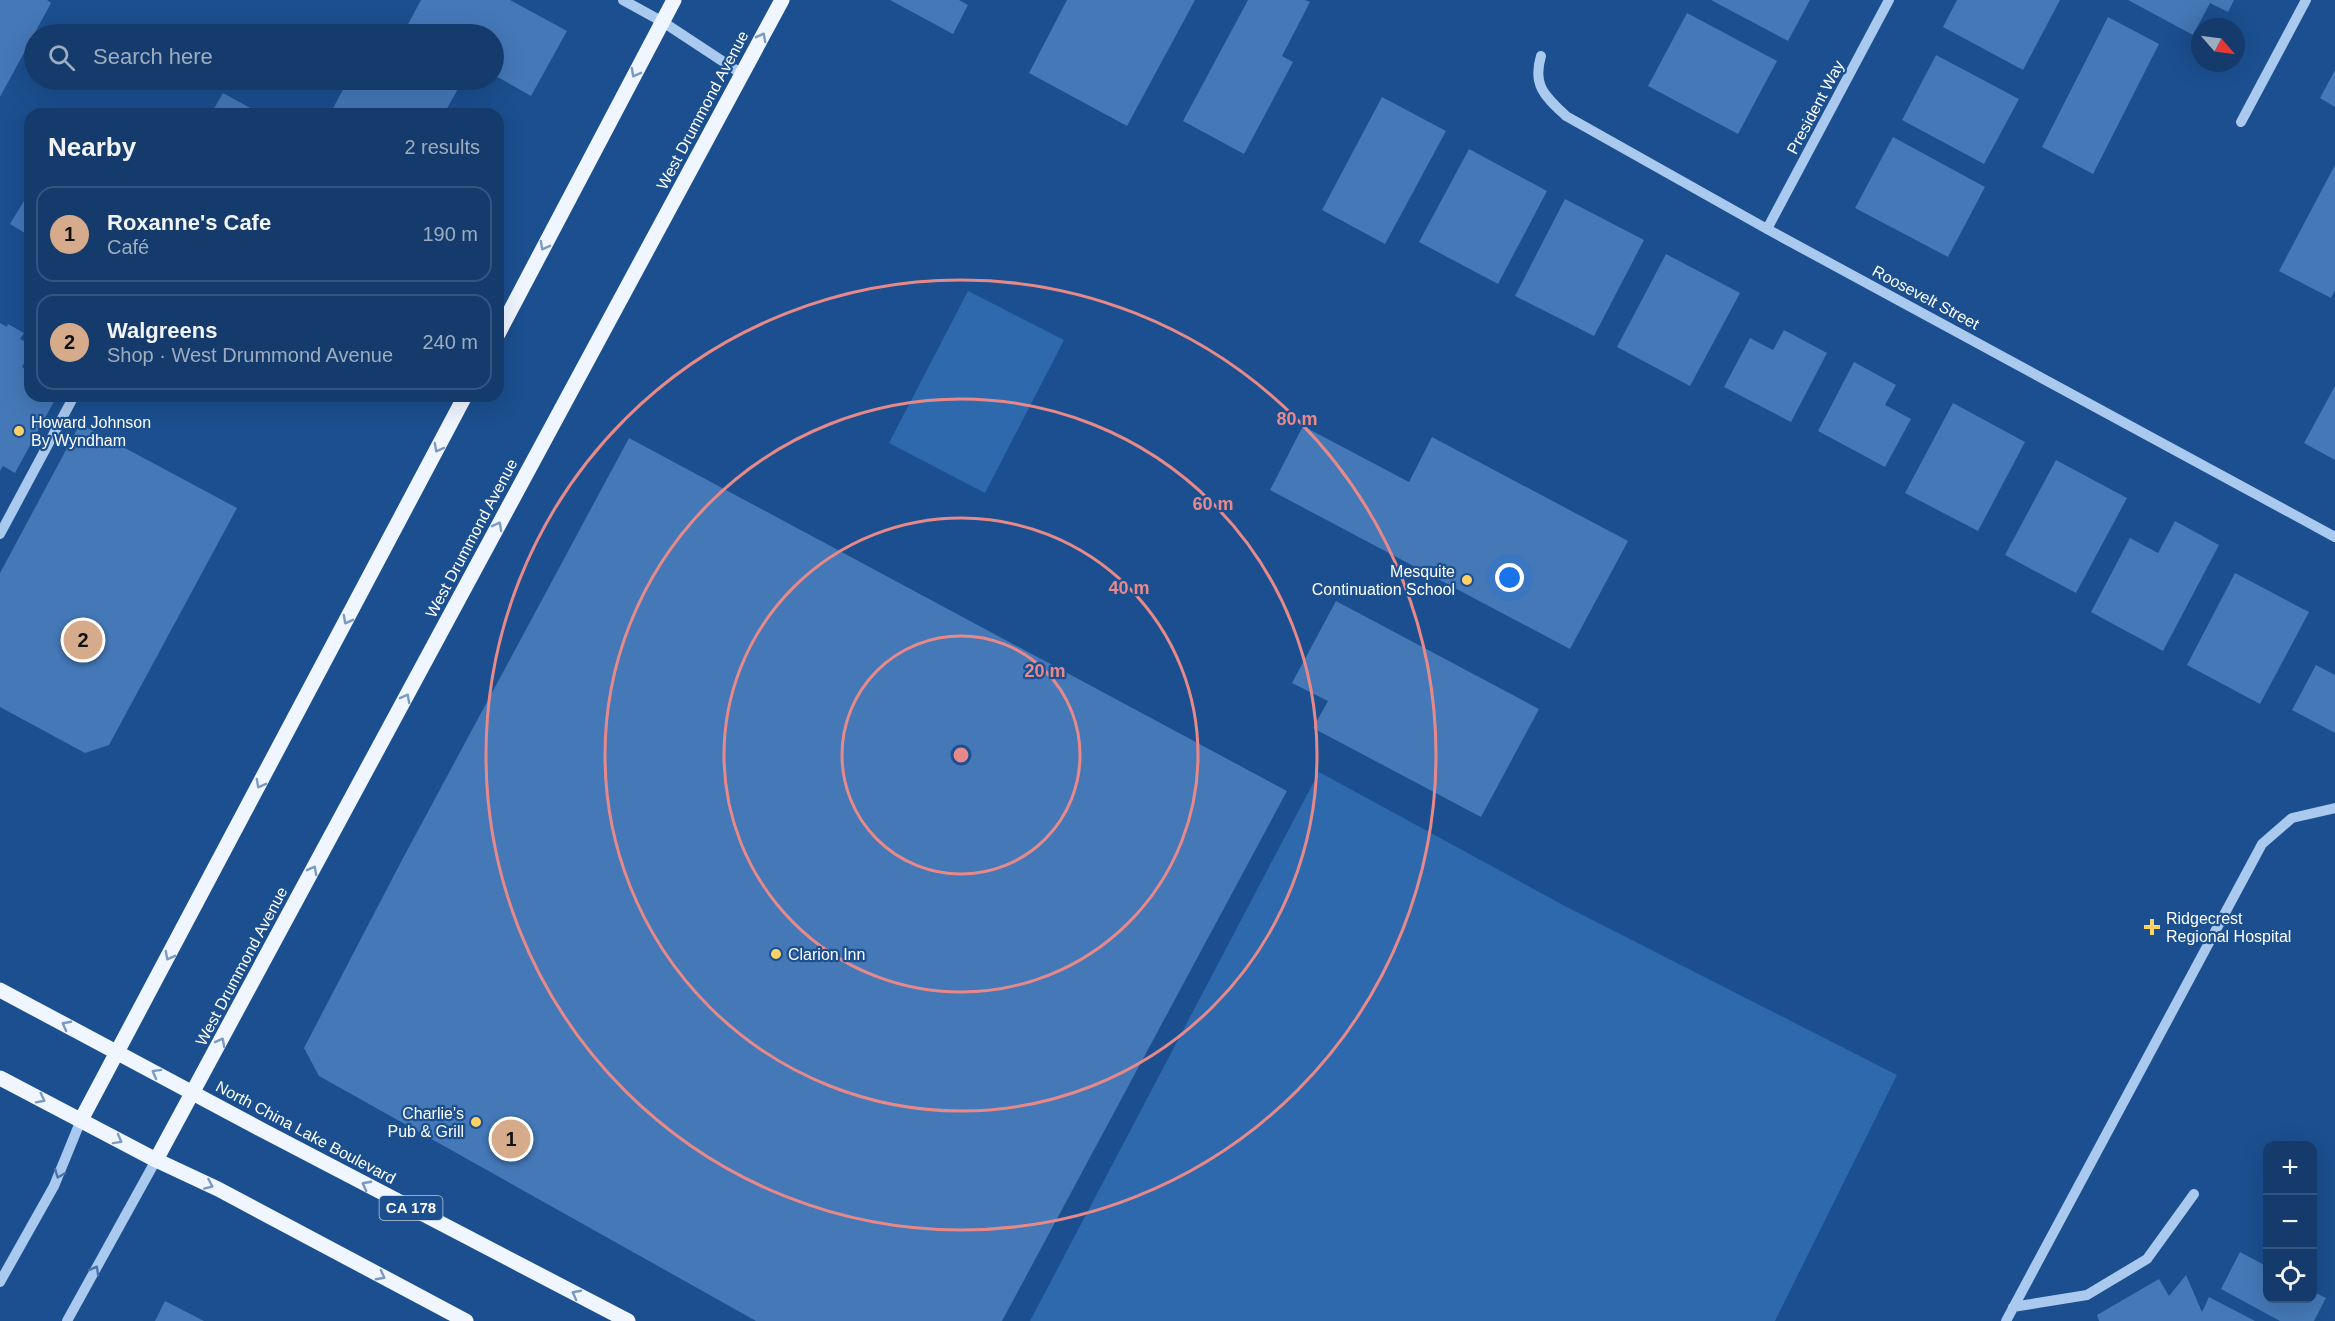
<!DOCTYPE html>
<html lang="en">
<head>
<meta charset="utf-8">
<style>
  body { margin:0; font-family:Arial,sans-serif; background:#1d4271; color:#f1f3f6 }
  .controls { position:absolute; right:18px; bottom:18px; display:grid; overflow:hidden; border-radius:12px; box-shadow:0 6px 24px #0002 }
  .controls button { width:54px; height:54px; display:grid; place-items:center; padding:0; border:0; border-bottom:2px solid #33557e; background:#143b6b; color:#f1f3f6; font:30px sans-serif }
  .compass { position:absolute; left:2191px; top:18px; width:54px; height:54px; border-radius:50%; background:#143b6b; box-shadow:0 6px 24px #0002; rotate:118deg }
  .you { position:absolute; left:1510px; top:578px; width:21px; height:21px; margin:-15px; border:4px solid #fff; border-radius:50%; background:#1a73e8; box-shadow:0 0 0 9px #1a73e833 }
  .badge { display:grid; place-items:center; width:39px; height:39px; border-radius:50%; background:#d6ab8b; color:#111; font-size:20px; font-weight:700 }
  .pin { position:absolute; translate:-50% -50%; border:3px solid #fff; box-shadow:0 2px 6px #0006 }
  .list { margin:0; padding:0; list-style:none }
  h2 { display:flex; justify-content:space-between; align-items:center; height:78px; margin:0; padding:0 24px; font-size:26px }
  h2 small { font-size:20px; font-weight:400; color:#9dadc1 }
  .list li { display:grid; grid-template-columns:39px 1fr auto; gap:18px; align-items:center; box-sizing:border-box; height:96px; margin:0 12px 12px; padding:0 12px; border:2px solid #33557e; border-radius:18px }
  .list b { display:block; font-size:22px; white-space:nowrap }
  .list p { margin:0; font-size:20px; white-space:nowrap; color:#9dadc1 }
  .list em { font-size:20px; font-style:normal; color:#9dadc1 }
  .icon { flex:none; width:33px; height:33px; fill:none; stroke:currentColor; stroke-width:2; stroke-linecap:round; stroke-linejoin:round }
  .map { position:relative; flex:none; width:2335px; height:1321px; overflow:hidden }
  .search { position:absolute; background:#143b6b; box-shadow:0 6px 24px #0002; left:24px; top:24px; width:480px; height:66px; display:flex; align-items:center; gap:15px; box-sizing:border-box; padding:0 21px; border-radius:33px; color:#9dadc1; font-size:22px }
  .panel { position:absolute; background:#143b6b; box-shadow:0 6px 24px #0002; left:24px; top:108px; width:480px; height:294px; border-radius:18px }
  .map>svg:first-child { display:block }
  .green { fill:#2e69ad }
  .building { fill:#4478b7 }
  .lines { fill:none; stroke-linecap:round; stroke-linejoin:round }
  .minor { stroke:#a9c9ee; stroke-width:10 }
  .major { stroke:#f0f6ff; stroke-width:15 }
  .oneway { stroke:#7b9ac1 }
  .oneway2 { stroke:#4674ac }
  .ring { fill:none; stroke:#e88989; stroke-width:3 }
  .poi-dot { fill:#ffd166; stroke:#1b4f8f; stroke-width:2 }
  .labels { text-anchor:middle; stroke-width:4.5; stroke-linejoin:round; paint-order:stroke }
  .shield { fill:#1b4f8f; stroke:#bbcadd; stroke-width:1.5 }
  .shield-label { font-size:15px; font-weight:bold; fill:#fff }
  .street-label { font-size:16px; fill:#fff; stroke:#1b4f8f }
  .poi-label { font-size:16px; fill:#fff; stroke:#1b4f8f; text-anchor:start }
  .centre { fill:#e88989; stroke:#1b4f8f; stroke-width:3 }
  .ring-label { font-size:18px; text-anchor:middle; font-weight:bold; fill:#e88989; stroke:#1b4f8f; stroke-width:4.5; stroke-linejoin:round; paint-order:stroke }
</style>
</head>
<body>
<div class="map">
<svg width="2335" height="1321" viewBox="0 0 2335 1321">
  <rect width="100%" height="100%" fill="#1b4f8f"/>
  <!-- green -->
  <path class="green" d="M 968,291 L 1064,340 L 985,493 L 889,443 Z
    M 1319,772 L 1563,905 L 1897,1075 L 1775,1321 L 1030,1321 Z"/>
  <!-- building -->
  <path class="building" d="M 0,0 L 47,0 L 51,3 L 0,97 Z
    M 421,0 L 510,0 L 567,31 L 531,96 L 494,75 L 494,34 L 421,34 L 407,26 Z
    M 890,0 L 959,0 L 968,5 L 953,34 Z
    M 1067,0 L 1195,0 L 1127,126 L 1029,73 Z
    M 1248,0 L 1305,0 L 1310,2 L 1282,56 L 1293,62 L 1244,154 L 1183,121 Z
    M 1711,0 L 1810,0 L 1788,41 Z
    M 1957,0 L 2060,0 L 2023,70 L 1943,27 Z
    M 2128,0 L 2234,0 L 2228,12 L 2210,3 L 2193,35 Z
    M 1687,13 L 1777,61 L 1738,134 L 1648,86 Z
    M 2108,17 L 2159,44 L 2093,174 L 2042,147 Z
    M 1936,55 L 2019,99 L 1984,164 L 1902,120 Z
    M 2335,70 L 2335,107 L 2320,98 Z
    M 348,80 L 449,80 L 460,85 L 444,114 L 330,114 Z
    M 223,93 L 261,114 L 211,114 Z
    M 1382,97 L 1446,131 L 1385,244 L 1322,210 Z
    M 1893,137 L 1985,187 L 1948,257 L 1855,208 Z
    M 1469,149 L 1547,191 L 1498,284 L 1419,242 Z
    M 2335,165 L 2335,290 L 2331,298 L 2279,271 Z
    M 30,191 L 30,236 L 10,224 Z
    M 1565,199 L 1644,240 L 1594,336 L 1515,296 Z
    M 1666,254 L 1740,293 L 1690,386 L 1617,347 Z
    M 0,323 L 7,327 L 8,324 L 24,333 L 20,339 L 30,344 L 30,352 L 22,367 L 30,372 L 30,396 L 57,396 L 15,473 L 3,466 L 0,471 Z
    M 1784,330 L 1827,353 L 1791,422 L 1724,387 L 1750,338 L 1773,350 Z
    M 1854,362 L 1896,385 L 1885,405 L 1911,419 L 1885,467 L 1818,431 Z
    M 2335,386 L 2335,460 L 2304,443 Z
    M 1953,403 L 2025,442 L 1978,531 L 1905,493 Z
    M 80,424 L 237,508 L 109,745 L 85,753 L 0,707 L 0,573 Z
    M 1303,426 L 1409,482 L 1432,437 L 1628,541 L 1570,649 L 1270,490 Z
    M 629,438 L 1287,791 L 1002,1321 L 756,1321 L 319,1076 L 304,1048 L 402,860 Z
    M 2056,460 L 2127,498 L 2076,593 L 2005,555 Z
    M 2175,521 L 2219,545 L 2163,651 L 2091,612 L 2130,538 L 2158,553 Z
    M 2235,573 L 2309,612 L 2260,704 L 2187,665 Z
    M 1336,601 L 1539,709 L 1481,817 L 1313,728 L 1328,701 L 1292,683 Z
    M 2316,665 L 2335,675 L 2335,733 L 2292,710 Z
    M 2240,1252 L 2268,1267 L 2268,1298 L 2312,1298 L 2312,1291 L 2326,1298 L 2314,1321 L 2280,1321 L 2221,1289 Z
    M 2186,1275 L 2202,1312 L 2209,1297 L 2255,1321 L 2099,1321 L 2097,1315 L 2159,1279 L 2169,1296 Z
    M 165,1301 L 204,1321 L 155,1321 Z"/>
  <g class="lines">
    <!-- minor -->
    <path class="minor" d="M 623,0 L 663,22 L 742,74
      M 1541,56 C 1532,86 1546,97 1566,116 L 1767,229 L 2335,537
      M 2241,122 L 2306,0
      M 1767,229 L 1889,0
      M 0,534 L 74,396
      M 0,1282 L 54,1186 L 81,1120
      M 2013,1307 L 2087,1295 L 2147,1259 L 2194,1194
      M 67,1321 L 156,1160
      M 2006,1321 L 2262,844 L 2292,818 L 2335,808"/>
    <!-- major -->
    <path class="major" d="M 498,334 L 674,0
      M 0,990 L 264,1131 L 628,1321
      M 0,1078 L 156,1160 L 218,1189 L 466,1321
      M 81,1120 L 465,396
      M 156,1160 L 782,0"/>
  </g>
  <!-- one-way arrows -->
  <defs><path id="oneway-chevron" d="M-2-3.5L2.5 0L-2 3.5" fill="none" stroke-width="1.6" stroke-linecap="round" stroke-linejoin="round" transform="scale(1.5)"/></defs>
  <g class="oneway">
    <use href="#oneway-chevron" transform="translate(762 37) rotate(-62)"/>
    <use href="#oneway-chevron" transform="translate(635 73) rotate(118)"/>
    <use href="#oneway-chevron" transform="translate(544 246) rotate(118)"/>
    <use href="#oneway-chevron" transform="translate(438 448) rotate(118)"/>
    <use href="#oneway-chevron" transform="translate(498 526) rotate(-62)"/>
    <use href="#oneway-chevron" transform="translate(347 620) rotate(118)"/>
    <use href="#oneway-chevron" transform="translate(406 698) rotate(-62)"/>
    <use href="#oneway-chevron" transform="translate(260 784) rotate(118)"/>
    <use href="#oneway-chevron" transform="translate(313 870) rotate(-62)"/>
    <use href="#oneway-chevron" transform="translate(169 956) rotate(118)"/>
    <use href="#oneway-chevron" transform="translate(66 1025) rotate(-152)"/>
    <use href="#oneway-chevron" transform="translate(221 1042) rotate(-62)"/>
    <use href="#oneway-chevron" transform="translate(156 1073) rotate(-151)"/>
    <use href="#oneway-chevron" transform="translate(41 1099) rotate(27)"/>
    <use href="#oneway-chevron" transform="translate(118 1140) rotate(29)"/>
    <use href="#oneway-chevron" transform="translate(209 1185) rotate(24)"/>
    <use href="#oneway-chevron" transform="translate(366 1185) rotate(-152)"/>
    <use href="#oneway-chevron" transform="translate(381 1276) rotate(28)"/>
    <use href="#oneway-chevron" transform="translate(576 1294) rotate(-152)"/>
  </g>
  <g class="oneway2">
    <use href="#oneway-chevron" transform="translate(59 1174) rotate(112)"/>
    <use href="#oneway-chevron" transform="translate(95 1270) rotate(-61)"/>
  </g>
  <!-- distance rings -->
  <g class="ring">
    <circle cx="961" cy="755" r="119"/>
    <circle cx="961" cy="755" r="237"/>
    <circle cx="961" cy="755" r="356"/>
    <circle cx="961" cy="755" r="475"/>
  </g>
  <!-- markers -->
  <g class="poi-dot">
    <circle cx="19" cy="431" r="6"/>
    <circle cx="1467" cy="580" r="6"/>
    <path d="M2149 918h6v6h6v6h-6v6h-6v-6h-6v-6h6z"/>
    <circle cx="776" cy="954" r="6"/>
    <circle cx="476" cy="1122" r="6"/>
  </g>
  <g class="labels">
    <!-- shield labels -->
    <rect class="shield" x="379.5" y="1196" width="63" height="24" rx="4.5"/>
    <g class="shield-label">
      <text x="411" y="1213">CA 178</text>
    </g>
    <!-- street labels -->
    <g class="street-label">
      <text transform="translate(1815 107) rotate(-62)" y="6">President Way</text>
      <text transform="translate(702 110) rotate(-62)" y="6">West Drummond Avenue</text>
      <text transform="translate(1926 297) rotate(28)" y="6">Roosevelt Street</text>
      <text transform="translate(471 538) rotate(-62)" y="6">West Drummond Avenue</text>
      <text transform="translate(241 966) rotate(-62)" y="6">West Drummond Avenue</text>
      <text transform="translate(306 1132) rotate(28)" y="6">North China Lake Boulevard</text>
    </g>
    <!-- poi labels -->
    <g class="poi-label">
      <text x="31" y="428">Howard Johnson<tspan x="31" dy="18">By Wyndham</tspan></text>
      <text x="1455" y="577" text-anchor="end">Mesquite<tspan x="1455" dy="18">Continuation School</tspan></text>
      <text x="2166" y="924">Ridgecrest<tspan x="2166" dy="18">Regional Hospital</tspan></text>
      <text x="788" y="960">Clarion Inn</text>
      <text x="464" y="1119" text-anchor="end">Charlie's<tspan x="464" dy="18">Pub &amp; Grill</tspan></text>
    </g>
  </g>
  <circle cx="961" cy="755" r="9" class="centre"/>
  <g class="ring-label">
    <text x="1297" y="425">80 m</text>
    <text x="1213" y="510">60 m</text>
    <text x="1129" y="594">40 m</text>
    <text x="1045" y="677">20 m</text>
  </g>
</svg>
<div class="controls">
<button>+</button>
<button>−</button>
<button><svg class="icon" aria-label="locate" viewBox="0 0 24 24"><circle cx="12" cy="12" r="6"/><path d="M12 2v4M12 18v4M2 12h4M18 12h4"/></svg></button>
</div>
<svg class="compass" viewBox="-18 -18 36 36"><path d="M0-13l5 13h-10z" fill="#e53935"/><path d="M0 13l5-13h-10z" fill="#9dadc1"/></svg>
<div class="you"></div>
<div class="pin badge" style="left:511px;top:1139px">1</div>
<div class="pin badge" style="left:83px;top:640px">2</div>
<div class="search"><svg class="icon" aria-label="search" viewBox="0 0 24 24"><circle cx="10" cy="10" r="6"/><path d="M15 15l6 6"/></svg>Search here</div>
<section class="panel">
<h2>Nearby<small>2 results</small></h2>
<ul class="list">
<li><span class="badge">1</span><div><b>Roxanne's Cafe</b><p>Café</p></div><em>190 m</em></li>
<li><span class="badge">2</span><div><b>Walgreens</b><p>Shop · West Drummond Avenue</p></div><em>240 m</em></li>
</ul>
</section>
</div>
</body>
</html>
